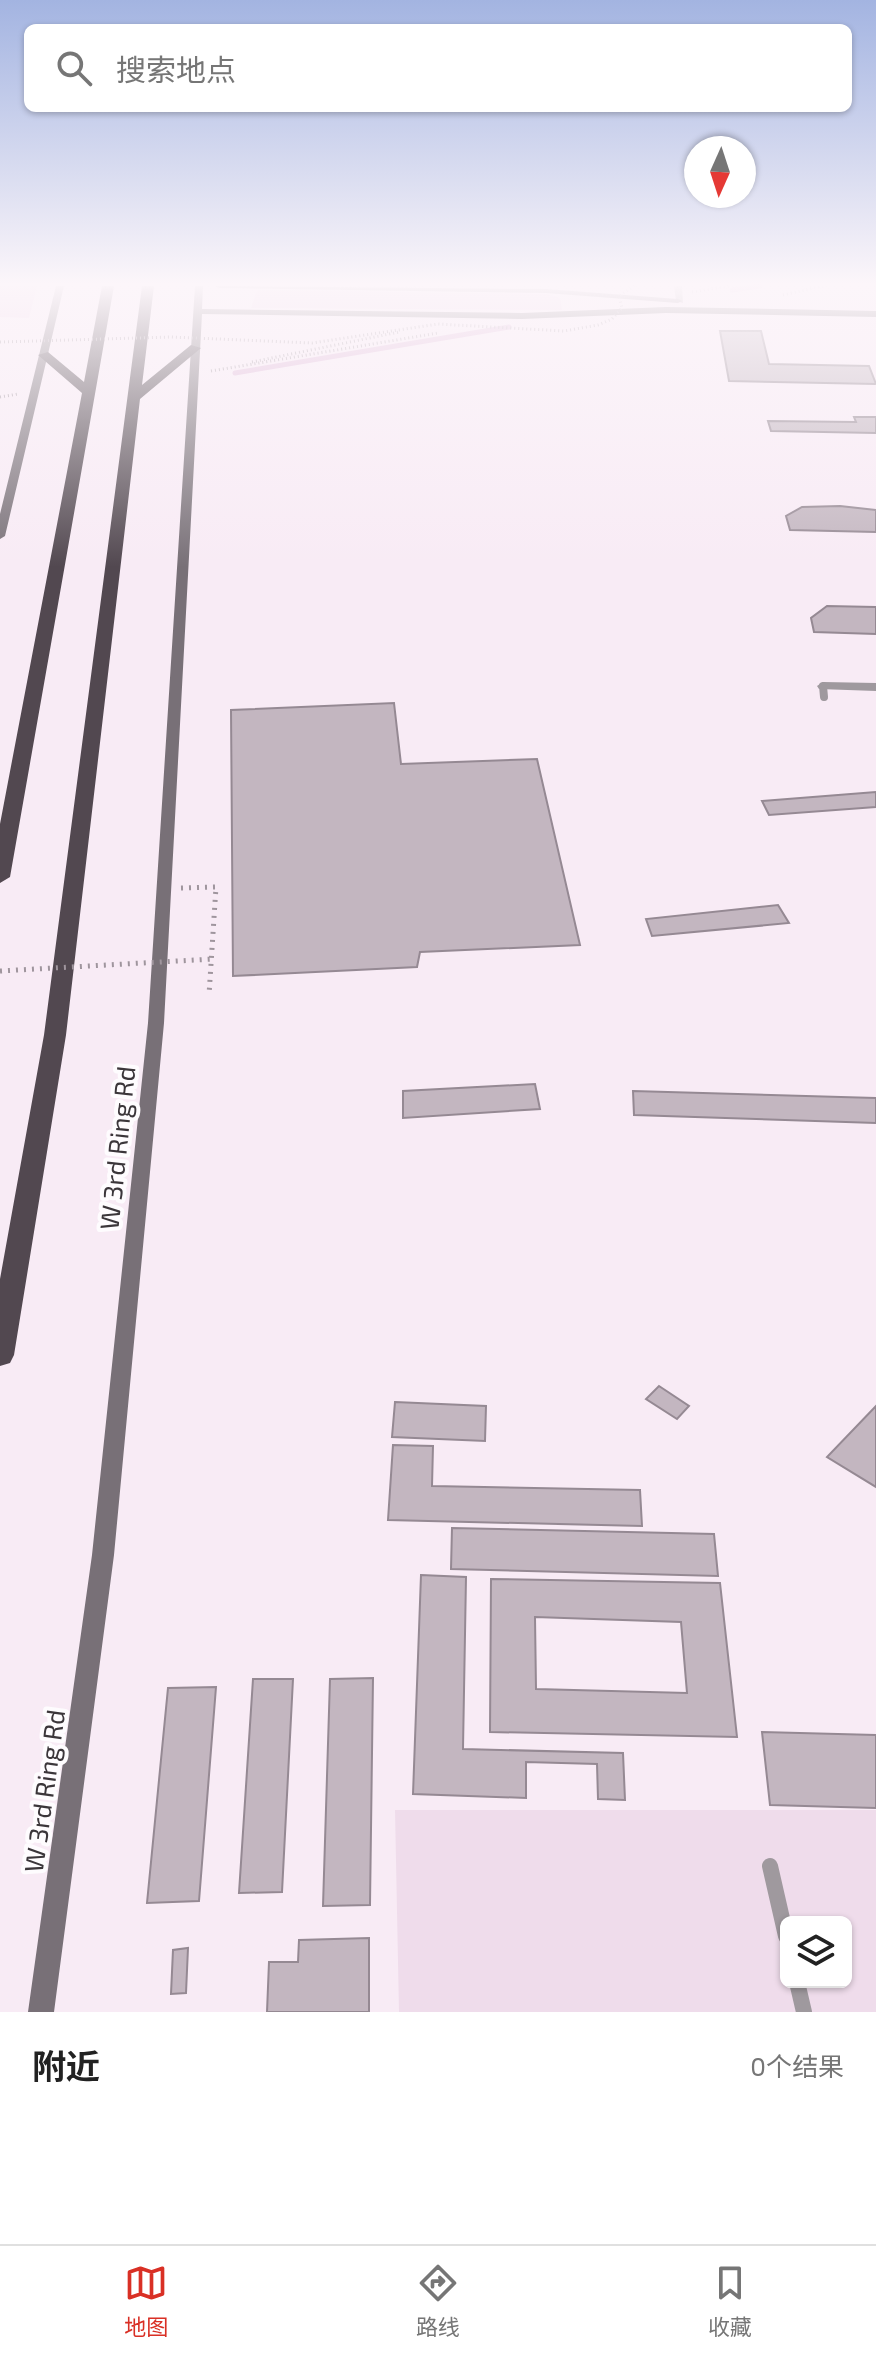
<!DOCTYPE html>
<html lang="zh">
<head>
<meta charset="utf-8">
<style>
  body { margin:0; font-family:"Exo 2","Noto Sans SC",sans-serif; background:#f6f6f6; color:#222 }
  .controls { position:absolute; right:24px; bottom:24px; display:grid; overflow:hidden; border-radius:12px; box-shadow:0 2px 6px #0004 }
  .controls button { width:72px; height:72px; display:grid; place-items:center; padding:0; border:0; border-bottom:2px solid #e0e0e0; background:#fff; color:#222; font:40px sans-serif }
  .compass { position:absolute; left:684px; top:136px; width:72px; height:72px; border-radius:50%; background:#fff; box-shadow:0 2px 6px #0004; rotate:183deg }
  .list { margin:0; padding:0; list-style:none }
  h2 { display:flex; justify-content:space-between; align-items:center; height:104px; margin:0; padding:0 32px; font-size:34px }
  h2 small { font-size:26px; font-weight:400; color:#767676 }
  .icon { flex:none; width:44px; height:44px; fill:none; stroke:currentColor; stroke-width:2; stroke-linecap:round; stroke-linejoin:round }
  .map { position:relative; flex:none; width:876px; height:2012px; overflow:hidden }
  .search { position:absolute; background:#fff; box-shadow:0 2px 6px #0004; left:24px; right:24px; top:24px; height:88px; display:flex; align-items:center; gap:20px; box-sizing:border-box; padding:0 28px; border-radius:12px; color:#767676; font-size:30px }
  .sheet { height:232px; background:#fff }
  nav { display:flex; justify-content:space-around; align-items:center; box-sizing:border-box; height:112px; border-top:2px solid #e0e0e0; background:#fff; font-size:22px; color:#767676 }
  nav a { display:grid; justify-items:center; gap:4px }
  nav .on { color:#d93025 }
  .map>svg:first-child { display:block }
  .built { fill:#efdceb; fill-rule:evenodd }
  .green { fill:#ecd1e7 }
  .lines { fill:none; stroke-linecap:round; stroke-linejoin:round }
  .stream { stroke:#ddb5d6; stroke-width:5 }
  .building { fill:#c3b6c0; stroke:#958993; stroke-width:2; fill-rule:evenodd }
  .path-far1 { stroke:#9f959d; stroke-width:3; stroke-dasharray:1 3; stroke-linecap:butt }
  .path { stroke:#9f959d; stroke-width:5; stroke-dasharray:2 6; stroke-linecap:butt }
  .service-far1 { stroke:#9f999e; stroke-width:8 }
  .service { stroke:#9f999e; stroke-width:16 }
  .tertiary { fill:#9f999e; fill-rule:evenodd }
  .secondary { fill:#787077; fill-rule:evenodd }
  .trunk { fill:#524850; fill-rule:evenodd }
  .path-bridge-far1 { stroke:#9f959d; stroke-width:3; stroke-dasharray:1 3; stroke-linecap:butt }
  .path-bridge { stroke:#9f959d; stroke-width:5; stroke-dasharray:2 6; stroke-linecap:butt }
  .labels { text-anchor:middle; stroke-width:8; stroke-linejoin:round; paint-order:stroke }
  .street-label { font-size:26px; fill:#3b363a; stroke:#fefcfe }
</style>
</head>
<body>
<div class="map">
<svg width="876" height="2012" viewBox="0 0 876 2012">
  <rect width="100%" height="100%" fill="#f8ebf5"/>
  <!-- built -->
  <path class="built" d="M 395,1810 L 876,1810 L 876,2012 L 399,2012 ZM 786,1922 L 846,1922 L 846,1982 L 786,1982 Z"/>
  <!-- green -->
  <path class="green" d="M 0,286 L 37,286 L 29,318 L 0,317 Z
    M 257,290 L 547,294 L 560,298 L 562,310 L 251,308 Z"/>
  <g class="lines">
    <!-- stream -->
    <path class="stream" d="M 732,290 L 760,286
      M 235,373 L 509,327"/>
  </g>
  <!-- building -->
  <path class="building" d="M 720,331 L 761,331 L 769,364 L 869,366 L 876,384 L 729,381 Z
    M 854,417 L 876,417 L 876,433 L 771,431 L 768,421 L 856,422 Z
    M 840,506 L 876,510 L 876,532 L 790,530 L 786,516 L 802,507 Z
    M 827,606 L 876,607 L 876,634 L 814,632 L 811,618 Z
    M 394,703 L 401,764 L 537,759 L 580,945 L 420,952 L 417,967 L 233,976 L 231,710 Z
    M 876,792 L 876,807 L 769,815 L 762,801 Z
    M 778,905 L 789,923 L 652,936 L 646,919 Z
    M 535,1084 L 540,1109 L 403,1118 L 403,1091 Z
    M 633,1091 L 876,1098 L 876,1123 L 634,1115 Z
    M 659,1386 L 689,1406 L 677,1419 L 646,1399 Z
    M 395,1402 L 486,1406 L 485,1441 L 392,1437 Z
    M 876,1406 L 876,1487 L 827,1457 Z
    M 393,1445 L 433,1446 L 432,1486 L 640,1490 L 642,1526 L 388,1520 Z
    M 452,1528 L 714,1534 L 718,1576 L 451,1569 Z
    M 421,1575 L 466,1577 L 463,1749 L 623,1753 L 625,1800 L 598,1799 L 597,1764 L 526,1762 L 526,1798 L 413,1794 Z
    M 491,1579 L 720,1583 L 737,1737 L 490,1732 ZM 535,1617 L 681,1622 L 687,1693 L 536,1689 Z
    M 373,1678 L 370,1905 L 323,1906 L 330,1679 Z
    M 253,1679 L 293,1679 L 282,1892 L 239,1893 Z
    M 216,1687 L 199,1901 L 147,1903 L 168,1688 Z
    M 762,1732 L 876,1735 L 876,1808 L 770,1805 Z
    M 369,1938 L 369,2012 L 267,2012 L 269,1962 L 298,1962 L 299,1940 Z
    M 188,1948 L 186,1993 L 171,1994 L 173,1950 Z"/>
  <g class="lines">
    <!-- path-far1 -->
    <path class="path-far1" d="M 692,292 L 729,286
      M 783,295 L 823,286
      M 252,362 L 399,332
      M 211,371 L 438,333
      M 0,397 L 18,394"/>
    <!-- path -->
    <path class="path" d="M 181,888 L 216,887 L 209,995"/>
    <!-- service-far1 -->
    <path class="service-far1" d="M 823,686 L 824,697"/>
    <!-- service -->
    <path class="service" d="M 770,1866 L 786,1936
      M 797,1982 L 804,2012"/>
    <!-- tertiary -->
    <path class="tertiary" d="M 674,286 L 682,286 L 683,303 L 676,301 Z
      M 823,682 L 876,683 L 876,691 L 819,689 L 817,686 Z"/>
    <!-- secondary -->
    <path class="secondary" d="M 56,286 L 64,286 L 5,536 L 0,539 L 0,514 Z
      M 195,286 L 203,286 L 202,309 L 522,313 L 666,307 L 876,311 L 876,317 L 666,313 L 522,319 L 202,314 L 164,1023 L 114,1555 L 54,2012 L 28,2012 L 92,1555 L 148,1023 Z
      M 215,286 L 546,289 L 678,299 L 682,301 L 678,303 L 546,293 L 219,288 Z"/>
    <!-- trunk -->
    <path class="trunk" d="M 102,286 L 114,286 L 10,877 L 0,883 L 0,824 L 82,393 L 38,355 L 48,352 L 84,382 Z
      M 142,286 L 154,286 L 142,385 L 191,345 L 201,348 L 140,399 L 66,1035 L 14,1355 L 10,1363 L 0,1366 L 0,1279 L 44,1035 Z"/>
    <!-- path-bridge-far1 -->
    <path class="path-bridge-far1" d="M 0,342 L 171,337 L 312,343 L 438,324 L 564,331 L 598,325 L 612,319 L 622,308 L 619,296 L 634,286"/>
    <!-- path-bridge -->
    <path class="path-bridge" d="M 0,971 L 213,959"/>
  </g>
  <!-- sky -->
  <linearGradient id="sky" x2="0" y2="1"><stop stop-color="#a3b4e1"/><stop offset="0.5" stop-color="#fcf6fa"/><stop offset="1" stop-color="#fcf6fa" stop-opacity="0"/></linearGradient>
  <rect width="876" height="567" fill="url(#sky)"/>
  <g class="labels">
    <!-- street labels -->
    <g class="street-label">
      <text transform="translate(118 1148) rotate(-84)" y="9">W 3rd Ring Rd</text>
      <text transform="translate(45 1791) rotate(-82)" y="9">W 3rd Ring Rd</text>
    </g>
  </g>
</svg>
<div class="controls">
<button><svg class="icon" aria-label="layers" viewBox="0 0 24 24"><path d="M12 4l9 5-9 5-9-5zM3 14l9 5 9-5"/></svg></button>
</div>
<svg class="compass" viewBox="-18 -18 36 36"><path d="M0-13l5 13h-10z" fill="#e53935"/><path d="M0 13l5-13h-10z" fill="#767676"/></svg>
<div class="search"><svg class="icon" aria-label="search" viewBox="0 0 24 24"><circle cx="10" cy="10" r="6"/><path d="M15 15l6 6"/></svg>搜索地点</div>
</div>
<section class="sheet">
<h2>附近<small>0个结果</small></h2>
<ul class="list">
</ul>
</section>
<nav>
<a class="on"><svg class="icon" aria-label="map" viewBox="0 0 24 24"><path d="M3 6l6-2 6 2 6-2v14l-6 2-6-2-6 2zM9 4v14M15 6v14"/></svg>地图</a>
<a><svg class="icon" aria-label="directions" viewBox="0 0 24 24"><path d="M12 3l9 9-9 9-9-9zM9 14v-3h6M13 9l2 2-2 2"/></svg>路线</a>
<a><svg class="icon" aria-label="saved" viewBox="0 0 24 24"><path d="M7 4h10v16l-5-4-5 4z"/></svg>收藏</a>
</nav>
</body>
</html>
